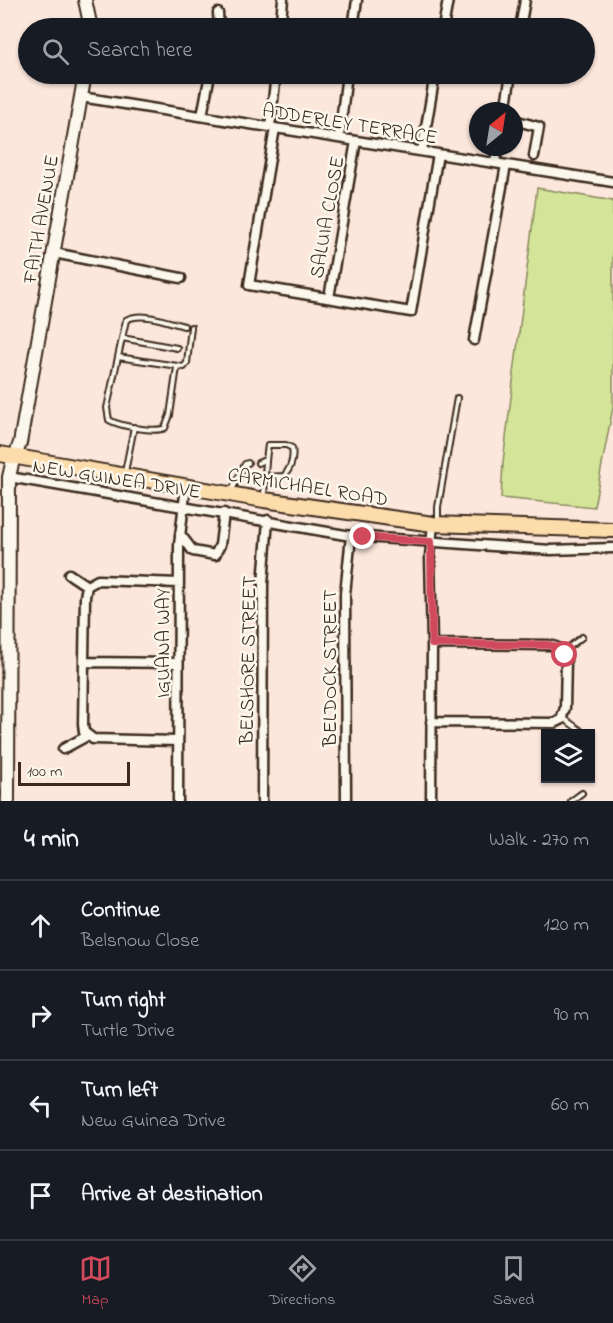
<!DOCTYPE html>
<html lang="en">
<head>
<meta charset="utf-8">
<style>
  body { margin:0; font-family:"Indie Flower",sans-serif; background:#20242c; color:#f1f3f6 }
  .controls { position:absolute; right:18px; bottom:18px; display:grid; overflow:hidden; border-radius:0px; box-shadow:0 2px 4px #0004 }
  .controls button { width:54px; height:54px; display:grid; place-items:center; padding:0; border:0; border-bottom:2px solid #363941; background:#171b24; color:#f1f3f6; font:30px sans-serif }
  .compass { position:absolute; left:469px; top:102px; width:54px; height:54px; border-radius:50%; background:#171b24; box-shadow:0 2px 4px #0004; rotate:30deg }
  .scale { position:absolute; left:18px; bottom:15px; width:112px; box-sizing:border-box; padding-left:6px; border:3px solid #3b2a1e; border-top:0; font-size:16px; line-height:21px; white-space:nowrap; color:#3b2a1e; -webkit-text-stroke:4px #fbf7ec; paint-order:stroke }
  .stop { position:absolute; width:18px; height:18px; margin:-14px; border:4px solid #d1495b; border-radius:50%; background:#fff }
  .stop.end { background:#d1495b; border-color:#fff; box-shadow:0 2px 6px #0008 }
  .list { margin:0; padding:0; list-style:none }
  h2 { display:flex; justify-content:space-between; align-items:center; height:78px; margin:0; padding:0 24px; font-size:26px }
  h2 small { font-size:20px; font-weight:400; color:#9ea1a6 }
  .list li { display:grid; grid-template-columns:39px 1fr auto; gap:18px; align-items:center; box-sizing:border-box; height:90px; padding:0 24px; border-top:2px solid #363941 }
  .list b { display:block; font-size:22px; white-space:nowrap }
  .list p { margin:0; font-size:20px; white-space:nowrap; color:#9ea1a6 }
  .list em { font-size:20px; font-style:normal; color:#9ea1a6 }
  .icon { flex:none; width:33px; height:33px; fill:none; stroke:currentColor; stroke-width:2; stroke-linecap:round; stroke-linejoin:round }
  .map { position:relative; flex:none; width:613px; height:801px; overflow:hidden }
  .search { position:absolute; background:#171b24; box-shadow:0 2px 4px #0004; left:18px; right:18px; top:18px; height:66px; display:flex; align-items:center; gap:15px; box-sizing:border-box; padding:0 21px; border-radius:33px; color:#9ea1a6; font-size:22px }
  .sheet { height:438px; background:#171b24 }
  nav { display:flex; justify-content:space-around; align-items:center; box-sizing:border-box; height:84px; border-top:2px solid #363941; background:#171b24; font-size:16px; color:#9ea1a6 }
  nav a { display:grid; justify-items:center; gap:3px }
  nav .on { color:#d1495b }
  .map>svg:first-child { display:block }
  .green { fill:#d4e599; stroke:#88885c; stroke-width:1.5 }
  .lines { fill:none; stroke-linecap:round; stroke-linejoin:round }
  .lane-casing { stroke:#3b2a1e; stroke-width:8 }
  .street-casing { stroke:#3b2a1e; stroke-width:13 }
  .secondary-casing { stroke:#3b2a1e; stroke-width:16 }
  .primary-casing { stroke:#3b2a1e; stroke-width:18 }
  .lane { stroke:#fbf7ec; stroke-width:4 }
  .street { stroke:#fbf7ec; stroke-width:8 }
  .secondary { stroke:#fbf7ec; stroke-width:12 }
  .primary { stroke:#fddcac; stroke-width:14 }
  .route { stroke:#d1495b; stroke-width:8 }
  .labels { text-anchor:middle; stroke-width:5; stroke-linejoin:round; paint-order:stroke }
  .street-label { font-size:20px; fill:#3b2a1e; stroke:#fbf7ec }
</style>
</head>
<body>
<div class="map">
<svg width="613" height="801" viewBox="0 0 613 801">
  <rect width="100%" height="100%" fill="#fce7dc"/>
  <filter id="ink" filterUnits="userSpaceOnUse"><feTurbulence type="fractalNoise" baseFrequency=".0167" numOctaves="2"/><feDisplacementMap in="SourceGraphic" scale="12" xChannelSelector="R" yChannelSelector="G"/><feConvolveMatrix kernelMatrix="1 2 1 2 8 2 1 2 1" color-interpolation-filters="sRGB"/></filter>
  <g filter="url(#ink)">
    <!-- green -->
    <path class="green" d="M 537,188 L 613,201 L 613,407 L 594,507 L 501,498 L 503,462 Z"/>
    <g class="lines">
      <!-- lane casing -->
      <g class="lane-casing">
        <path id="lane" d="M 122,338 L 177,348
          M 118,357 L 184,367 L 187,363 L 191,327
          M 177,367 L 170,415 L 165,428 C 154,433 120,426 109,420 L 107,408 L 126,320 C 142,311 168,322 184,326
          M 258,463 L 265,460
          M 125,472 L 134,427
          M 232,490 L 245,464 L 248,463
          M 264,497 C 265,479 265,462 268,445 L 286,445 L 292,448 C 294,459 291,468 284,476 L 265,477
          M 438,522 L 438,507 L 457,398
          M 564,651 L 582,637
          M 563,718 L 580,730
          M 571,801 L 582,793"/>
      </g>
      <!-- street casing -->
      <g class="street-casing">
        <path id="street" d="M 218,13 L 219,28
          M 280,28 L 283,0
          M 353,28 L 357,0
          M 443,28 L 448,0
          M 520,28 L 525,0
          M 81,97 L 613,182
          M 505,111 L 511,74
          M 202,116 L 210,74
          M 514,120 L 539,127 L 534,156
          M 270,127 L 276,74
          M 275,128 L 249,285 L 411,312 L 438,154
          M 339,138 L 347,74
          M 422,151 L 435,74
          M 495,163 L 498,147
          M 54,253 L 181,278
          M 329,298 L 356,141
          M 474,340 L 506,165
          M 9,477 L 351,536 L 551,550 L 613,548
          M 180,534 L 193,551 L 215,555 L 220,545 L 224,513
          M 69,574 L 87,586
          M 85,662 L 178,663
          M 431,722 L 555,723 L 561,720 L 565,708 L 566,659 C 564,650 558,647 549,645 L 432,644
          M 177,741 L 93,739 L 84,732 L 83,724 L 85,597 L 87,586 L 98,580 L 179,583
          M 63,749 L 87,736
          M 178,801 L 179,545 L 186,486
          M 262,801 L 263,584 L 268,520
          M 346,801 L 345,594 L 351,536
          M 431,801 L 432,644 L 430,556 L 433,524"/>
      </g>
      <!-- secondary casing -->
      <g class="secondary-casing">
        <path id="secondary" d="M 85,0 L 91,28
          M 8,801 L 9,477 L 12,464 L 20,443 L 85,74"/>
      </g>
      <!-- primary casing -->
      <g class="primary-casing">
        <path id="primary" d="M 0,454 L 264,500 L 433,524 L 613,530"/>
      </g>
      <!-- lane -->
      <use href="#lane" class="lane"/>
      <!-- street -->
      <use href="#street" class="street"/>
      <!-- secondary -->
      <use href="#secondary" class="secondary"/>
      <!-- primary -->
      <use href="#primary" class="primary"/>
    </g>
  </g>
  <g class="lines" filter="url(#ink)">
    <!-- route -->
    <path class="route" d="M 363,537 L 431,542 L 432,644 L 549,645 L 560,649 L 565,655"/>
  </g>
  <g class="labels">
    <!-- street labels -->
    <g class="street-label">
      <text transform="translate(350 123) rotate(9)" y="7">ADDERLEY TERRACE</text>
      <text transform="translate(326 217) rotate(-80)" y="7">SALUIA CLOSE</text>
      <text transform="translate(40 219) rotate(-80)" y="7">FAITH AVENUE</text>
      <text transform="translate(117 478) rotate(9)" y="7">NEW GUINEA DRIVE</text>
      <text transform="translate(308 486) rotate(9)" y="7">CARMICHAEL ROAD</text>
      <text transform="translate(162 643) rotate(-90)" y="7">IGUANA WAY</text>
      <text transform="translate(247 660) rotate(-89)" y="7">BELSHORE STREET</text>
      <text transform="translate(329 668) rotate(-90)" y="7">BELDOCK STREET</text>
    </g>
  </g>
</svg>
<div class="controls">
<button><svg class="icon" aria-label="layers" viewBox="0 0 24 24"><path d="M12 4l9 5-9 5-9-5zM3 14l9 5 9-5"/></svg></button>
</div>
<svg class="compass" viewBox="-18 -18 36 36"><path d="M0-13l5 13h-10z" fill="#e53935"/><path d="M0 13l5-13h-10z" fill="#9ea1a6"/></svg>
<div class="scale">100 m</div>
<div class="stop" style="left:565px;top:655px"></div>
<div class="stop end" style="left:363px;top:537px"></div>
<div class="search"><svg class="icon" aria-label="search" viewBox="0 0 24 24"><circle cx="10" cy="10" r="6"/><path d="M15 15l6 6"/></svg>Search here</div>
</div>
<section class="sheet">
<h2>4 min<small>Walk · 270 m</small></h2>
<ul class="list">
<li><svg class="icon" aria-label="ahead" viewBox="0 0 24 24"><path d="M12 20V5M6 11l6-6 6 6"/></svg><div><b>Continue</b><p>Belsnow Close</p></div><em>120 m</em></li>
<li><svg class="icon" aria-label="right" viewBox="0 0 24 24"><path d="M7 20v-9h11M14 6l5 5-5 5"/></svg><div><b>Turn right</b><p>Turtle Drive</p></div><em>90 m</em></li>
<li><svg class="icon" aria-label="left" viewBox="0 0 24 24"><path d="M17 20v-9H6M10 6l-5 5 5 5"/></svg><div><b>Turn left</b><p>New Guinea Drive</p></div><em>60 m</em></li>
<li><svg class="icon" aria-label="arrive" viewBox="0 0 24 24"><path d="M6 21V4h12l-3 4 3 4H6"/></svg><div><b>Arrive at destination</b></div></li>
</ul>
</section>
<nav>
<a class="on"><svg class="icon" aria-label="map" viewBox="0 0 24 24"><path d="M3 6l6-2 6 2 6-2v14l-6 2-6-2-6 2zM9 4v14M15 6v14"/></svg>Map</a>
<a><svg class="icon" aria-label="directions" viewBox="0 0 24 24"><path d="M12 3l9 9-9 9-9-9zM9 14v-3h6M13 9l2 2-2 2"/></svg>Directions</a>
<a><svg class="icon" aria-label="saved" viewBox="0 0 24 24"><path d="M7 4h10v16l-5-4-5 4z"/></svg>Saved</a>
</nav>
</body>
</html>
